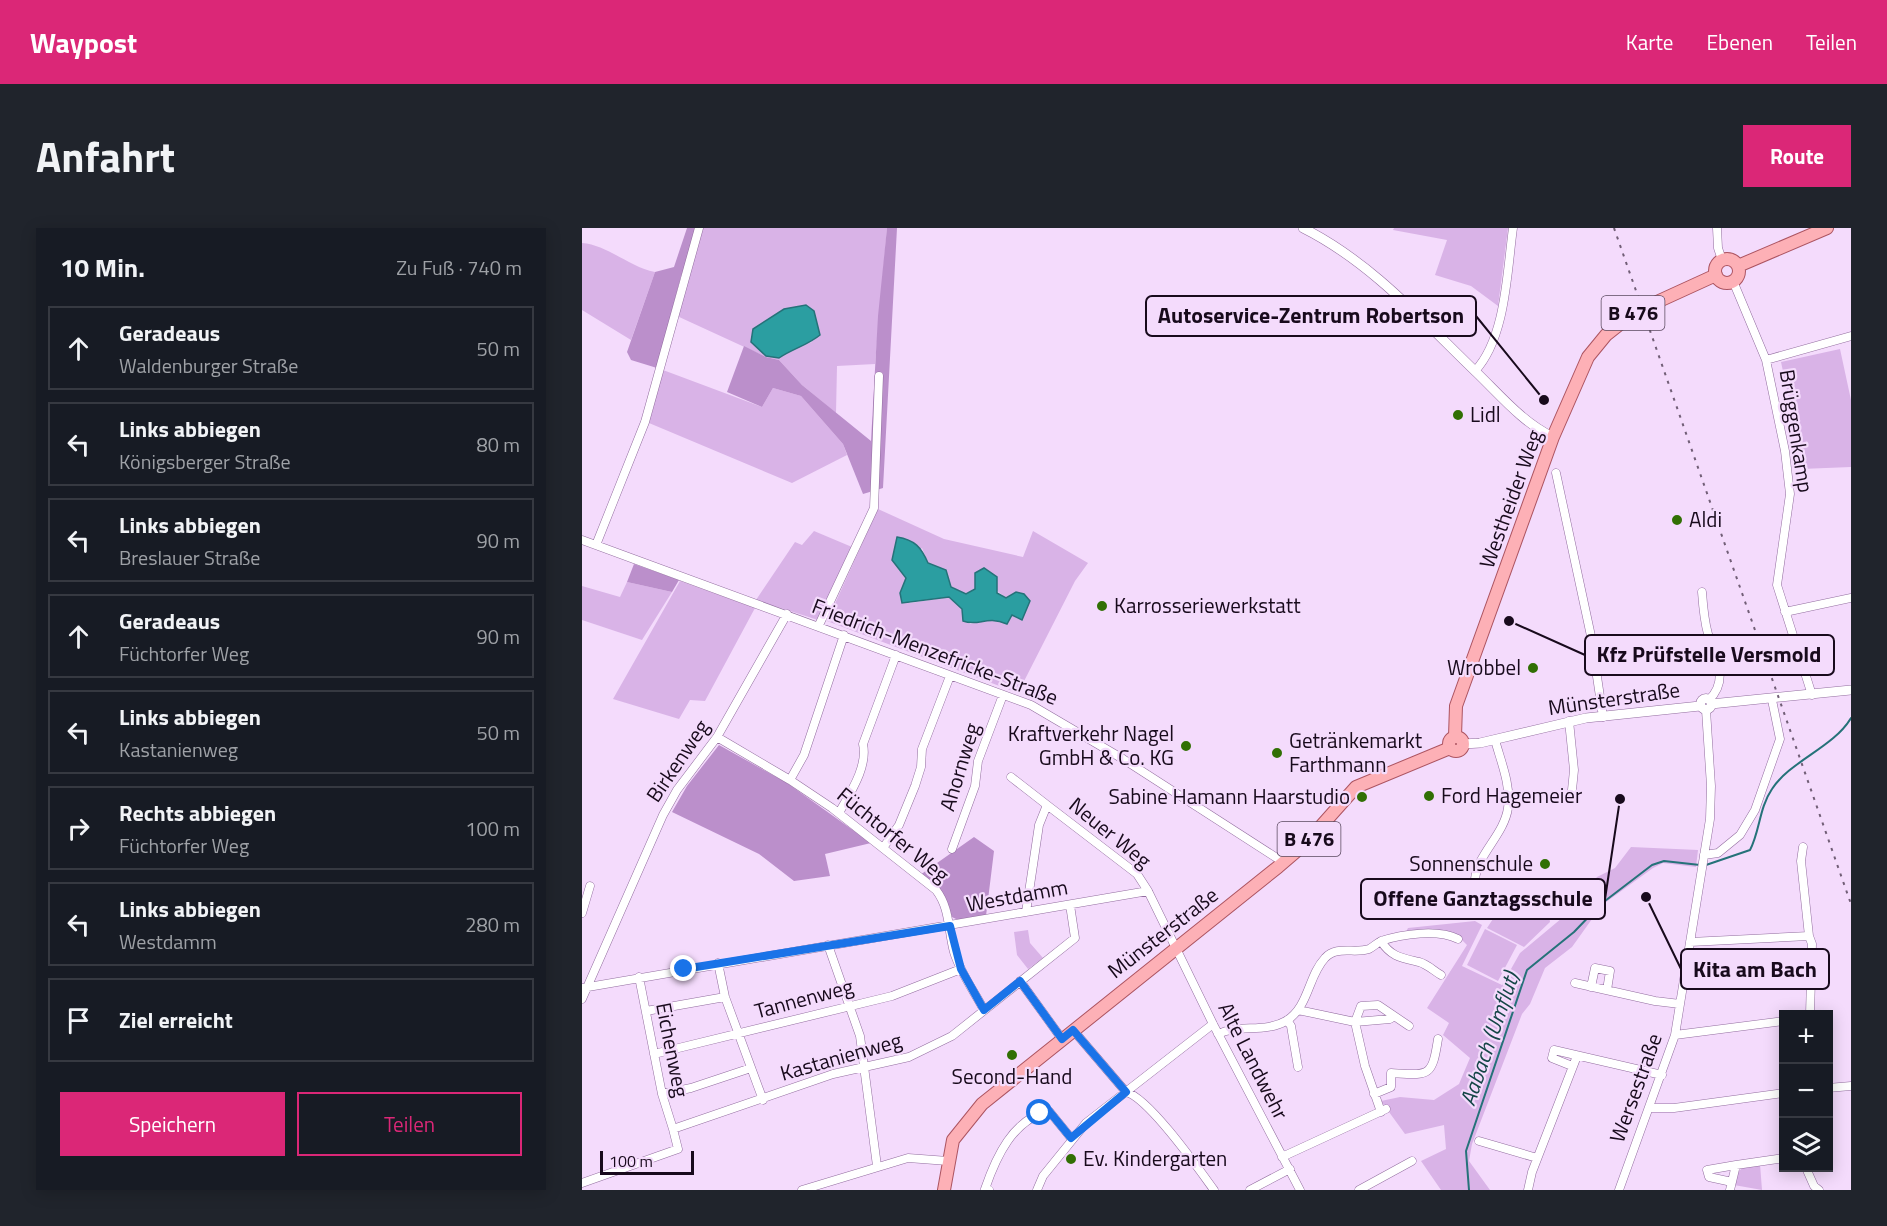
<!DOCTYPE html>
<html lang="de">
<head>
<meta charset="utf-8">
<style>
  body { margin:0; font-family:"Titillium Web",sans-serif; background:#20242c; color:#f1f3f6 }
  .controls { position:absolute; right:18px; bottom:18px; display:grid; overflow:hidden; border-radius:0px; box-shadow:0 3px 15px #0003 }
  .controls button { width:54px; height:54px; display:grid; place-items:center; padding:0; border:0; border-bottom:2px solid #363941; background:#171b24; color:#f1f3f6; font:30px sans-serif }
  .scale { position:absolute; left:18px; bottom:15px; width:94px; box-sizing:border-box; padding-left:6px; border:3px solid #180a1c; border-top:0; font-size:16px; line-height:21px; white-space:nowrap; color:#180a1c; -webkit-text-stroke:4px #f4dbfc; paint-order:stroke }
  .stop { position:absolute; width:18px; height:18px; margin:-14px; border:4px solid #1a73e8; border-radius:50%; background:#fff }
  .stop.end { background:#1a73e8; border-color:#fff; box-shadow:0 2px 6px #0008 }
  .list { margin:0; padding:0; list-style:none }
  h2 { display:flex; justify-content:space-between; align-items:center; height:78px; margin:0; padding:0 24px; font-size:26px }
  h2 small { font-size:20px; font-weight:400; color:#9ea1a6 }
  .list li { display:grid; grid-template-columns:39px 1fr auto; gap:18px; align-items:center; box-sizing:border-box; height:84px; margin:0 12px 12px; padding:0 12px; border:2px solid #363941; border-radius:0px }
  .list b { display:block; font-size:22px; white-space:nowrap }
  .list p { margin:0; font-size:20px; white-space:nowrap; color:#9ea1a6 }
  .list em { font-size:20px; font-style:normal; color:#9ea1a6 }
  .actions { display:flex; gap:12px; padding:18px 24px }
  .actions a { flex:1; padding:14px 0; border:2px solid #db2777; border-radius:0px; text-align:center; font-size:21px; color:#db2777 }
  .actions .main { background:#db2777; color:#fff }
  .icon { flex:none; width:33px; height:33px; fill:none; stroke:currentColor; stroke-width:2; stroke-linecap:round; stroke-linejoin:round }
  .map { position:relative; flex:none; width:1269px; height:962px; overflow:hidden; border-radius:0px }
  header { display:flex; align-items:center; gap:36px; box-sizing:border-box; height:84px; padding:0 30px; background:#db2777; color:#fff }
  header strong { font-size:28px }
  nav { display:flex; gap:33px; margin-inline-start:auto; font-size:21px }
  .intro { display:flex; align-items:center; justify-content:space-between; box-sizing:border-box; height:144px; padding:0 36px }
  h1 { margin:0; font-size:42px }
  .button { padding:15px 27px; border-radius:0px; background:#db2777; color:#fff; font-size:21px; font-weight:700 }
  main { display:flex; gap:36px; padding:0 36px }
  aside { flex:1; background:#171b24; border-radius:0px; box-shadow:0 3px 15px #0003 }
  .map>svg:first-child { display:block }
  .green { fill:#d9b3e7; fill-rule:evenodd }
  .forest { fill:#bb8fcb }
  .water { fill:#2b9ea1; stroke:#257279; stroke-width:1.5 }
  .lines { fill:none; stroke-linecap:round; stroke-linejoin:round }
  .stream { stroke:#257279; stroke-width:2 }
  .minor-casing { stroke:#926d9f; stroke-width:9 }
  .tertiary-casing { stroke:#926d9f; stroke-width:10 }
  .primary-casing { stroke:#ac5461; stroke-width:14 }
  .minor { stroke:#fff; stroke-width:8 }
  .tertiary { stroke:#fff; stroke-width:9 }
  .primary { stroke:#fdb0b6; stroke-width:12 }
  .rail { stroke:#715e76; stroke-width:2; stroke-dasharray:3 6; stroke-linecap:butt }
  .route { stroke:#1a73e8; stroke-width:8 }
  .poi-dot { fill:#316f04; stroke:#f4dbfc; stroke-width:2 }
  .labels { text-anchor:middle; stroke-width:4.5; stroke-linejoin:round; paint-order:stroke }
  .shield { fill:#f4dbfc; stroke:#5a495f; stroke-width:1.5 }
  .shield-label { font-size:20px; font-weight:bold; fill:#180a1c }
  .poi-label { font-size:21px; fill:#180a1c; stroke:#f4dbfc; text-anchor:start }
  .street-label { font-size:21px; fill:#180a1c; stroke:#f4dbfc }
  .water-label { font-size:22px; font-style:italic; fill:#154647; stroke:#f4dbfc }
  .leader { fill:none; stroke:#180a1c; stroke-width:2 }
  .callout-dot { fill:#180a1c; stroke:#f4dbfc; stroke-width:2 }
  .callout { fill:#f4dbfc; stroke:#180a1c; stroke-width:2 }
  .callout-label { font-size:22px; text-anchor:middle; font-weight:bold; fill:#180a1c }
</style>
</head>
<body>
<header>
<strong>Waypost</strong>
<nav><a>Karte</a><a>Ebenen</a><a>Teilen</a></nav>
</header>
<div class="intro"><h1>Anfahrt</h1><a class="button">Route</a></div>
<main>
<aside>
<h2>10 Min.<small>Zu Fuß · 740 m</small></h2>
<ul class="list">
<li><svg class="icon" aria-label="ahead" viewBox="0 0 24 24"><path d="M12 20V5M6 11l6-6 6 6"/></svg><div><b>Geradeaus</b><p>Waldenburger Straße</p></div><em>50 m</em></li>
<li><svg class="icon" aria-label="left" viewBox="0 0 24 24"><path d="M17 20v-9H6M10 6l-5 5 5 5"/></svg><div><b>Links abbiegen</b><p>Königsberger Straße</p></div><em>80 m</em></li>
<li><svg class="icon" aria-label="left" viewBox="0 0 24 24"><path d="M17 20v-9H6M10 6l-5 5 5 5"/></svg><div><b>Links abbiegen</b><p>Breslauer Straße</p></div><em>90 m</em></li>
<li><svg class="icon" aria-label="ahead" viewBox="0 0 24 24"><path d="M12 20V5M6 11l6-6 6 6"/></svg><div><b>Geradeaus</b><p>Füchtorfer Weg</p></div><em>90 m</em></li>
<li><svg class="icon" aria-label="left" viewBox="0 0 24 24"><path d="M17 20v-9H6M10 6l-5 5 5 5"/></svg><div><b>Links abbiegen</b><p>Kastanienweg</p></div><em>50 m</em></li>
<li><svg class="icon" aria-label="right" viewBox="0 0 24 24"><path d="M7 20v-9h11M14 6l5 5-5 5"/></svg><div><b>Rechts abbiegen</b><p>Füchtorfer Weg</p></div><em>100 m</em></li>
<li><svg class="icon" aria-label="left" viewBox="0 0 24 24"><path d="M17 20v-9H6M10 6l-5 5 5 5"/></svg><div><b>Links abbiegen</b><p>Westdamm</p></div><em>280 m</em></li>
<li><svg class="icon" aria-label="arrive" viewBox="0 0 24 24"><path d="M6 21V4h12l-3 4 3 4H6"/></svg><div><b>Ziel erreicht</b></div></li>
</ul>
<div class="actions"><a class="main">Speichern</a><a>Teilen</a></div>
</aside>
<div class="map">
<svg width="1269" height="962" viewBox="0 0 1269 962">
  <rect width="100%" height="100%" fill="#f4dbfc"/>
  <!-- green -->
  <path class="green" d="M 120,0 L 305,0 L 293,136 L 255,138 L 254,185 L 220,157 L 197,132 L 184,129 L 95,88 ZM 202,81 L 230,114 L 214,119 L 171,101 Z
    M 812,0 L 926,0 L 916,78 L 889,58 L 853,47 L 865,12 L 811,2 Z
    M 0,15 C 26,17 47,39 73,44 L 49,112 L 0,82 Z
    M 1258,121 L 1269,172 L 1269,239 L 1219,241 L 1219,229 L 1199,134 Z
    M 81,142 L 180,179 L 191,160 L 219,168 L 261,216 L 265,227 L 210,255 L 67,195 Z
    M 296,281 L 362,311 L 441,329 L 451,303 L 506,335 L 493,353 L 436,465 L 245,393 ZM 340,320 L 346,335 L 363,342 L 369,359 L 384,366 L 393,360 L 393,345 L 424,370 L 412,390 L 388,396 L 381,381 L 367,369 L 328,375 L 318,365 L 324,350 L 318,341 Z
    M 232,303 L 270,319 L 236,392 L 174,372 L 213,314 L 220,317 Z
    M 98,353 L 173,380 L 123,473 L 108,472 L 97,491 L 31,471 Z
    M 45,354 L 90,364 L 60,412 L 0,392 L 0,358 L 38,369 Z
    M 1049,619 L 1116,622 L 1114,639 L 1081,635 L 1071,640 L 1020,677 L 990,719 L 963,740 L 948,776 L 940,786 L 890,916 L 887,933 L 908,962 L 859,962 L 839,933 L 864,921 L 862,897 L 823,906 L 799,873 L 818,869 L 852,872 L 877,856 L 888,830 L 861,807 L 867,795 L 845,780 L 885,717 L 879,711 L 823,706 L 826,700 L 893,693 L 900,697 L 880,738 L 920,757 L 938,725 L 986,685 L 1015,649 L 1033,640 Z
    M 938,650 L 954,651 L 964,671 L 968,694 L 942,719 L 905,700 Z
    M 903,701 L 935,717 L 916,753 L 885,737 Z
    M 446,702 L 448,715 L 461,730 L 446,741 L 435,727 L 432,704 Z
    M 1178,936 L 1180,962 L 1152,957 C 1156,939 1160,938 1178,936 Z"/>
  <!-- forest -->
  <path class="forest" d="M 105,0 L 120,0 L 99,48 L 75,140 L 49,132 L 45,124 L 73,44 L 92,39 Z
    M 305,0 L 315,0 L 301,260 L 281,266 L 261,216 L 219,168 L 191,160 L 180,179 L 145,164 L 162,118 L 184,129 L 197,132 L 220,157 L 289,213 L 296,88 Z
    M 52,336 L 97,352 L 90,364 L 45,354 Z
    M 137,517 L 205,555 L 289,615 L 243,626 L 248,648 L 212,653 L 177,626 L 90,584 L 105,558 Z
    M 392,609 L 412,623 L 404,688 L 376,692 L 370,689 C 364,670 357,656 338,647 Z"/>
  <!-- water -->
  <path class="water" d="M 224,77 L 232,83 L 238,107 C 226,117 210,121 197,130 L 184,128 L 169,114 L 171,101 L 202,81 Z
    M 315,309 C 333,312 339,319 346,335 L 364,342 L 369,359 L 384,366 L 393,361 L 393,345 L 402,340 L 415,349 L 415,365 L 424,370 L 434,364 L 442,366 L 448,373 L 440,392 L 430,387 L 425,396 C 404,387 397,399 381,393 L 380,381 L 367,369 L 320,375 L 318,365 L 324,350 L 310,332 Z"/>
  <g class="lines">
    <!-- stream -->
    <path class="stream" d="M 1124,637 L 1168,622 C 1178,603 1177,580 1190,561 C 1208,533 1251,520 1269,490
      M 887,962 L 884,923 L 945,742 L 992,704 L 1019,676 L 1070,637 L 1082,633 L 1118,637"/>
    <!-- minor casing -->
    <g class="minor-casing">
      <path id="minor" d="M 1135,0 L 1136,20 L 1140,32
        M 1151,53 L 1184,132 L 1203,223 L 1208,266 L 1195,357 L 1230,467
        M 1184,132 L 1269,108
        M 893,143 C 924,110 925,43 931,0
        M 974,245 L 1009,408 L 1021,489
        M 0,312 L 449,477 L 541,531 L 701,634
        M 14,317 L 63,194 L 117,0
        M 1120,364 C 1121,378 1122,392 1126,406 C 1133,429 1148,451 1127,472
        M 1203,384 L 1269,370
        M 237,397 L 292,280 L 297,148
        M 987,493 L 992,542 L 990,562
        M 135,509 L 208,552 L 250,580 L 354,662 C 368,680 366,702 372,724 C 378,744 392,763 402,782
        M 429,549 L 465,577
        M 208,552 L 222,527 L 262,407
        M 257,585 C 268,565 286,539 281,516 L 314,427
        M 1221,619 L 1219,633 L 1227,708
        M 301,620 L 317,597 L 333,558 L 339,539 L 340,521 L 368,448
        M 370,621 L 393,558 L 396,533 L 421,467
        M 1122,627 L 1136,625 L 1158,607 L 1173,582 L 1198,511 L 1190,472
        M 895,683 C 893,672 891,662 893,651 C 896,625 922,607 926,580 C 929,557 919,534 913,512
        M 444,684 L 457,597 L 465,577 L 555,646 L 566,663
        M 0,685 L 8,658
        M 799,713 C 820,706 856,701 876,711
        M 1108,714 L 1227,708 L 1230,716 L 1228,786
        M 246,717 L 278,808 L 295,938
        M 136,735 L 143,769 L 181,872
        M 57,749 L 80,866 L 91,901
        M 438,753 L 480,811
        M 993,755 L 1073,773 L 1098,776
        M 1009,759 L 1013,740 L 1028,743 L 1025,762
        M 0,760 L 566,663 L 631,796 L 718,962
        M 0,771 L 81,587 L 95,562 L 135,509 L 205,386
        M 716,782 L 773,794 L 783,838 L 799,884
        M 64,783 L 143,769
        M 812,788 L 808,791 L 773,794 L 779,778 L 796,777 L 827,798
        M 705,792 L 709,798 L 716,839
        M 491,802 L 544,864 C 567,870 616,940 632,962
        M 636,806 C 657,796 683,805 704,793 C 727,779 726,748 743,730 C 754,717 773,726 787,721 C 791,719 795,715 799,713 C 809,729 820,730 837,734 C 845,736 852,743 859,747
        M 1093,807 L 1202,793
        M 72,826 L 310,768 L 379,741
        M 990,838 L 970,830 L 972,822 L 1080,847
        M 1246,860 L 1269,858
        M 80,866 L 109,860 L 169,840
        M 792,866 L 809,859 L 809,845 C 847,847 850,850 856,811
        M 1067,880 L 1092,880 L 1202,865
        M 897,913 L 955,930
        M 700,929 L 804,881
        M 1224,940 L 1232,958 L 1237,962
        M 1150,954 L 1127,949 L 1125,942 L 1154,937
        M 0,955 L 96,921 L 91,901 L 251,846 L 327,829 L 370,808 L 493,710 L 488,677
        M 220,962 L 326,930 L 366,933
        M 407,962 L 403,961 C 414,929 431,891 467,883 L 489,910
        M 455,962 L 461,948 L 504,895 L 631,796
        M 668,962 L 708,941
        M 777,962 L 830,933
        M 946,962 L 950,944 L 995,828
        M 1037,962 L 1093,807 L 1128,591 L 1129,558 L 1124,482
        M 1148,962 L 1154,937 L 1202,930"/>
    </g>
    <!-- tertiary casing -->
    <g class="tertiary-casing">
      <path id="tertiary" d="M 721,0 C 789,34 840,92 894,144 C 918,167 941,195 971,209
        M1118.5 476a5.5 5.5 0 1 1 11 0a5.5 5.5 0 1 1-11 0Z
        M 1129,476 L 1269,462
        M 881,516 L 898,515 L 1004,490 L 1118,478"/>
    </g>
    <!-- primary casing -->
    <g class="primary-casing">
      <path id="primary" d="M1133 43a12 12 0 1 1 24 0a12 12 0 1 1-24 0Z
        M 1156,38 L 1245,0
        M 873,508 L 874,478 L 971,209 L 1006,129 L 1024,107 L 1053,84 L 1134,47
        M867 516a7 7 0 1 1 14 0a7 7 0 1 1-14 0Z
        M 362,962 L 371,912 L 400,876 L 696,639 L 724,615 L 774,559 L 868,520"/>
    </g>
    <!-- minor -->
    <use href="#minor" class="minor"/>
    <!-- tertiary -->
    <use href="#tertiary" class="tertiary"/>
    <!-- primary -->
    <use href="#primary" class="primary"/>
    <!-- rail -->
    <path class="rail" d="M 1032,0 L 1269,676"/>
  </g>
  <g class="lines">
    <!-- route -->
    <path class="route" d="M 102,741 L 368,698 L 379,741 L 402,782 L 438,753 L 480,811 L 491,802 L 544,864 L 489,910 L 467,883 L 458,885"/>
  </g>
  <!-- markers -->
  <g class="poi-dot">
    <circle cx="876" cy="187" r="6"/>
    <circle cx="1095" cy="292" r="6"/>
    <circle cx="520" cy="378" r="6"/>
    <circle cx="951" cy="440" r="6"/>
    <circle cx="604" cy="518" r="6"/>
    <circle cx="695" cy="525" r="6"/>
    <circle cx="847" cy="568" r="6"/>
    <circle cx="780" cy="569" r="6"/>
    <circle cx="963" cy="636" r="6"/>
    <circle cx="430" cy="827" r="6"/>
    <circle cx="489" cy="931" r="6"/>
  </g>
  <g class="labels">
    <!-- shield labels -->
    <g class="shield">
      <rect x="1019.5" y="68" width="63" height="34" rx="4.5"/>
      <rect x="695.5" y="594" width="63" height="34" rx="4.5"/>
    </g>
    <g class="shield-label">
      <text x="1051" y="92">B 476</text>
      <text x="727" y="618">B 476</text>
    </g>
    <!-- poi labels -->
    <g class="poi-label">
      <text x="888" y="194">Lidl</text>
      <text x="1107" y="299">Aldi</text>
      <text x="532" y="385">Karrosseriewerkstatt</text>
      <text x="939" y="447" text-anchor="end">Wrobbel</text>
      <text x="592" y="513" text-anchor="end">Kraftverkehr Nagel<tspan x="592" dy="24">GmbH &amp; Co. KG</tspan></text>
      <text x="707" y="520">Getränkemarkt<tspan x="707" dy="24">Farthmann</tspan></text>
      <text x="859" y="575">Ford Hagemeier</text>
      <text x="768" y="576" text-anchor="end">Sabine Hamann Haarstudio</text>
      <text x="951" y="643" text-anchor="end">Sonnenschule</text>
      <text x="430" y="856" text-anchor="middle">Second-Hand</text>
      <text x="501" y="938">Ev. Kindergarten</text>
    </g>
    <!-- street labels -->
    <g class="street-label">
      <text transform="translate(1214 203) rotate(81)" y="7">Brüggenkamp</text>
      <text transform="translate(929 271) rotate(-70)" y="7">Westheider Weg</text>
      <text transform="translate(353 424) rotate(21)" y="7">Friedrich-Menzefricke-Straße</text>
      <text transform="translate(1032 471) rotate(-8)" y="7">Münsterstraße</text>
      <text transform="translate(96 533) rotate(-56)" y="7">Birkenweg</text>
      <text transform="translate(378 539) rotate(-73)" y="7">Ahornweg</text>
      <text transform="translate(528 605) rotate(39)" y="7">Neuer Weg</text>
      <text transform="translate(311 607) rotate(39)" y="7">Füchtorfer Weg</text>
      <text transform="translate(435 668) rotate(-10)" y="7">Westdamm</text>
      <text transform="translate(581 705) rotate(-38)" y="7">Münsterstraße</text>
      <text transform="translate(222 771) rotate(-15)" y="7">Tannenweg</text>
      <text transform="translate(90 822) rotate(79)" y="7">Eichenweg</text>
      <text transform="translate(259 829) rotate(-16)" y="7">Kastanienweg</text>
      <text transform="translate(671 833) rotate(63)" y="7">Alte Landwehr</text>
      <text transform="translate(1054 860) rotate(-70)" y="7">Wersestraße</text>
    </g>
    <!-- water labels -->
    <g class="water-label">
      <text transform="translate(907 811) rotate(-71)" y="8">Aabach (Umflut)</text>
    </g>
  </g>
  <!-- callouts -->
  <path class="leader" d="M962 172L894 88M927 393L1003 427M1038 571L1023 671M1064 669L1099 741"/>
  <g class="callout-dot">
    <circle cx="962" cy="172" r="6"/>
    <circle cx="927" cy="393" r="6"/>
    <circle cx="1038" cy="571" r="6"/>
    <circle cx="1064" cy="669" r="6"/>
  </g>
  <g class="callout">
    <rect x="564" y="68" width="330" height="40" rx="6"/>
    <rect x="1003" y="407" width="249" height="40" rx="6"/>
    <rect x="779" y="651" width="244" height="40" rx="6"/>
    <rect x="1099" y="721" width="148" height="40" rx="6"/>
  </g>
  <g class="callout-label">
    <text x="729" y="95">Autoservice-Zentrum Robertson</text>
    <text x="1127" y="434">Kfz Prüfstelle Versmold</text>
    <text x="901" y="678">Offene Ganztagsschule</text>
    <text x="1173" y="749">Kita am Bach</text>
  </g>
</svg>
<div class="controls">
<button>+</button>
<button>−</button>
<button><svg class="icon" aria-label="layers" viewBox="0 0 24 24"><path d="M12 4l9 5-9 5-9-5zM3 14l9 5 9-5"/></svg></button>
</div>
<div class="scale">100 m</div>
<div class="stop" style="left:458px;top:885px"></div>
<div class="stop end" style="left:102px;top:741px"></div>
</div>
</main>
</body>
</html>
